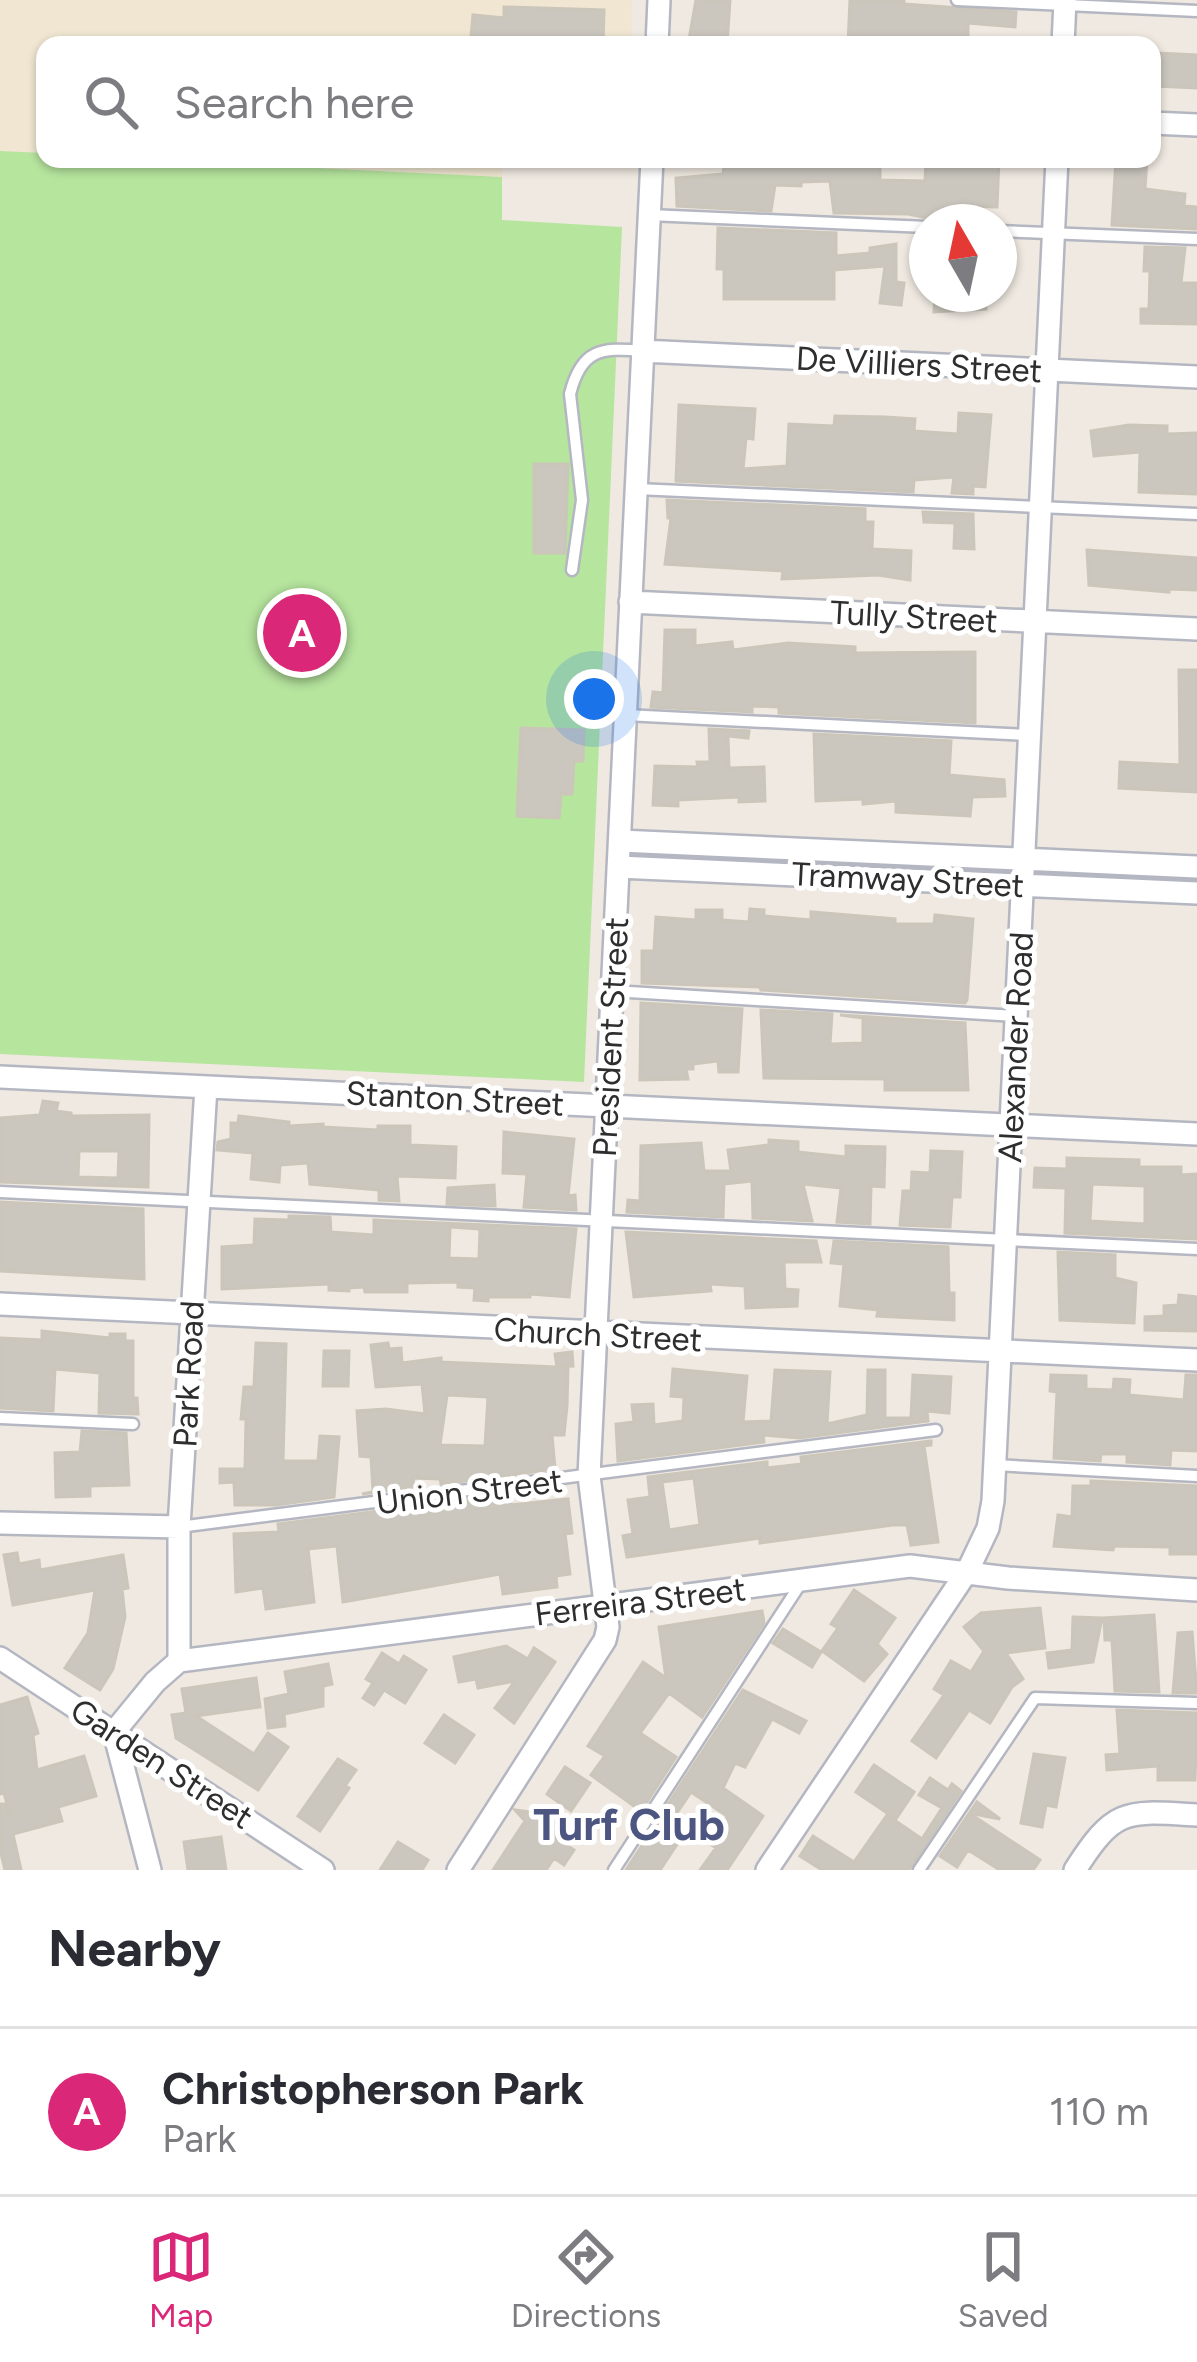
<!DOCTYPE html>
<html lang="en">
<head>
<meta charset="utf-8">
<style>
  body { margin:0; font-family:Figtree,sans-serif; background:#f2f2f3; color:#2b2b33 }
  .compass { position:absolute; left:909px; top:204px; width:108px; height:108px; border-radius:50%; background:#fff; box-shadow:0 3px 9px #0004; rotate:351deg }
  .you { position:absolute; left:594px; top:699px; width:42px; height:42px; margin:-30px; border:9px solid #fff; border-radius:50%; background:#1a73e8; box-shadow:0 0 0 18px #1a73e833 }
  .badge { display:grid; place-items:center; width:78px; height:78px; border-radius:50%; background:#db2777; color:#fff; font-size:39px; font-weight:700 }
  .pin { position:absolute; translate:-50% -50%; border:6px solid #fff; box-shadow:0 3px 12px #0006 }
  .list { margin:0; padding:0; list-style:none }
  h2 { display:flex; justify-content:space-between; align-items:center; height:156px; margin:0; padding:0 48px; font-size:51px }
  h2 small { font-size:39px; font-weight:400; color:#7c7c81 }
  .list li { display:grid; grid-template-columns:78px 1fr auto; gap:36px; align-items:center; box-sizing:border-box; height:168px; padding:0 48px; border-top:3px solid #e1e1e2 }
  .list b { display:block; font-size:45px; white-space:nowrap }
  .list p { margin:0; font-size:39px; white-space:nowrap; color:#7c7c81 }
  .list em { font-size:39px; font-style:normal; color:#7c7c81 }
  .icon { flex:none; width:66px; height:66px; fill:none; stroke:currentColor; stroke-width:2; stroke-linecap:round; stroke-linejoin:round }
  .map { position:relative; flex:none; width:1197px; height:1870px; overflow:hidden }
  .search { position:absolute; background:#fff; box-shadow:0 3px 9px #0004; left:36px; right:36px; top:36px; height:132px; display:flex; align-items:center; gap:30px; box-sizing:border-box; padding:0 42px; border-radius:24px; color:#7c7c81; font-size:45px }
  .sheet { height:324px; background:#fff }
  nav { display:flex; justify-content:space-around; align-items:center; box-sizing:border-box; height:168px; border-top:3px solid #e1e1e2; background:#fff; font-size:33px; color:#7c7c81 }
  nav a { display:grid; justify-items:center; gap:6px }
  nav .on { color:#db2777 }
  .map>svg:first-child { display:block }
  .education { fill:#f0e6d1 }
  .green { fill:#b6e59e }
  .building { fill:#cbc7bf; stroke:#cbc5ba; stroke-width:3; fill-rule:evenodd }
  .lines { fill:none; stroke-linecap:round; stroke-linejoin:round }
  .service-casing { stroke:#b4b7c1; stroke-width:15 }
  .minor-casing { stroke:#b4b7c1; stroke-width:26 }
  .service { stroke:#fff; stroke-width:10 }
  .minor { stroke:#fff; stroke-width:21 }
  .labels { text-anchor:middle; stroke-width:10; stroke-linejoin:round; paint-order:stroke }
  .street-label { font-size:33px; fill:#2e2e2e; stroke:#fff }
  .district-label { font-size:45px; font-weight:bold; fill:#4d5680; stroke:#fff }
</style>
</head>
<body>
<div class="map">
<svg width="1197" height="1870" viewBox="0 0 1197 1870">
  <rect width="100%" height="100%" fill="#efe9e1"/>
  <!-- education -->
  <path class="education" d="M 0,0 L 632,0 L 631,45 L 45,45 L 45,153 L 0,151 Z
    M 131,159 L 503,159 L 502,177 Z"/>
  <!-- green -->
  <path class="green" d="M 0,151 L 45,153 L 45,159 L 131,159 L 502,177 L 502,220 L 622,227 L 584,1082 L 0,1054 Z"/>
  <!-- building -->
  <path class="building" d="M 696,0 L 730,0 L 727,45 L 688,45 Z
    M 850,0 L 904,0 L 904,4 L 1016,12 L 1015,27 L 968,23 L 968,45 L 848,45 Z
    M 504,7 L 604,10 L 603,45 L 503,45 L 503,40 L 471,37 L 473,15 L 504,18 Z
    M 1157,53 L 1197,55 L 1197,88 L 1155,86 Z
    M 725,159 L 880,159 L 880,180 L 925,181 L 926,161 L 999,159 L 997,207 L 955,206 L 956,216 L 932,219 L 908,214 L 834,213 L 830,181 L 801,182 L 801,186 L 775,185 L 771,211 L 677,206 L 676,178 L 723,174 Z
    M 1116,159 L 1147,159 L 1145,189 L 1185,194 L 1184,206 L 1197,207 L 1197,229 L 1112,225 Z
    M 718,228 L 836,233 L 836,256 L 870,253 L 870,248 L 896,244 L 896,282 L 904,283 L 901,305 L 880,303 L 885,266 L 834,270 L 834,299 L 724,299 L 724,269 L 717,269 Z
    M 1145,247 L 1185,248 L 1181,283 L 1197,283 L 1197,324 L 1141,323 L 1141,309 L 1149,309 L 1150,271 L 1144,271 Z
    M 935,294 L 986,294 L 986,309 L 934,312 Z
    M 679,405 L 755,409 L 753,439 L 746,438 L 743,469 L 787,466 L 789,424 L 834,426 L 835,416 L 885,417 L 915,419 L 914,431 L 958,434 L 959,413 L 991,415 L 985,487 L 973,486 L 973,494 L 952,493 L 954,477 L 914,480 L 913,492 L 676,481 Z
    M 1129,425 L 1167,426 L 1167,434 L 1197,433 L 1197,494 L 1139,492 L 1140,452 L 1094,456 L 1091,431 Z
    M 534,464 L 568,464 L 565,553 L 534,553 Z
    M 667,500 L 865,509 L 865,522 L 873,522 L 872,549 L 911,551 L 910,580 L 878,575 L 782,579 L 783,571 L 665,564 L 671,518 L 668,518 Z
    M 923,512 L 973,514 L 974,549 L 954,548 L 955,523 L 924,522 Z
    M 1087,550 L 1197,558 L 1197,590 L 1169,589 L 1169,592 L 1089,585 Z
    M 665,630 L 695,630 L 695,646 L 732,642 L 733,650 L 788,643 L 855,647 L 855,653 L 975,652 L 975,723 L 779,713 L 779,707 L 752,706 L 752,712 L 651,707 L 653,692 L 663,693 Z
    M 1179,670 L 1197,670 L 1197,792 L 1119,788 L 1120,762 L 1180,765 Z
    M 521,728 L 584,730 L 583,761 L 574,761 L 572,794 L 561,794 L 559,818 L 517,816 Z
    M 709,729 L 749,731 L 748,738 L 728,736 L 729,768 L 764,767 L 765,801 L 739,802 L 739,797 L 678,800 L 678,806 L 653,805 L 655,766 L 698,767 L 697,762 L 710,762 Z
    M 814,734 L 951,741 L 949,775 L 1004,780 L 1005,796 L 972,797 L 970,816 L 896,812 L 896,801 L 863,804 L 863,799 L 816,801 Z
    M 750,909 L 764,910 L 764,916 L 811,920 L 811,912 L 895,919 L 895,924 L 934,924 L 935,915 L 973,919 L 967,1000 L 965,1003 L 761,990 L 760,987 L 642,983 L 642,951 L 654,951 L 656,917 L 696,920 L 696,910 L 722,910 L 722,920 L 749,922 Z
    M 641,1003 L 742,1009 L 738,1072 L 719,1072 L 718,1061 L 693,1064 L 693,1069 L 686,1069 L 688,1079 L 640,1080 Z
    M 761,1010 L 832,1014 L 830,1044 L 863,1043 L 863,1018 L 840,1015 L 965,1023 L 968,1090 L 885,1090 L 885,1079 L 764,1078 Z
    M 43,1101 L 58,1103 L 56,1111 L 71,1113 L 71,1116 L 149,1115 L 148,1187 L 0,1182 L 0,1118 L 40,1115 ZM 79,1151 L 119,1151 L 118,1178 L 78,1177 Z
    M 239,1116 L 289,1122 L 289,1126 L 323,1124 L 323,1127 L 378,1130 L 378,1126 L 410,1126 L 410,1145 L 456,1147 L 455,1178 L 397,1176 L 399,1201 L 379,1200 L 379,1190 L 310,1184 L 308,1163 L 280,1165 L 279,1182 L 251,1179 L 253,1153 L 217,1150 L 218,1142 L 231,1139 L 231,1123 L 238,1123 Z
    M 504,1132 L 574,1139 L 568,1196 L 575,1195 L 576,1210 L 524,1207 L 527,1174 L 503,1173 Z
    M 769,1140 L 798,1142 L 798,1152 L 846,1157 L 846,1146 L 885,1147 L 884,1187 L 871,1186 L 870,1224 L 837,1222 L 841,1188 L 803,1184 L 812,1221 L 753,1218 L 752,1181 L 724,1184 L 723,1217 L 627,1212 L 628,1200 L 640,1201 L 641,1146 L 701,1143 L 704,1171 L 731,1171 L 728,1150 L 769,1145 Z
    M 931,1151 L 962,1152 L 960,1197 L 952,1197 L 950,1227 L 900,1225 L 903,1191 L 911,1191 L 912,1172 L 930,1173 Z
    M 1067,1158 L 1139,1160 L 1139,1167 L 1181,1167 L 1181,1175 L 1197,1174 L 1197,1239 L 1065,1233 L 1066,1188 L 1034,1187 L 1035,1168 L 1067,1169 ZM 1092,1184 L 1145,1186 L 1145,1224 L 1090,1221 Z
    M 494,1185 L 495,1206 L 447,1204 L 448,1188 Z
    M 0,1202 L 143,1209 L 144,1279 L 0,1271 Z
    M 289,1216 L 330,1217 L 331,1232 L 374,1235 L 374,1220 L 576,1229 L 569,1297 L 530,1294 L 530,1297 L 488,1297 L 488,1301 L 474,1300 L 475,1288 L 458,1287 L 458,1282 L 407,1283 L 407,1292 L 365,1292 L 364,1287 L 349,1288 L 349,1291 L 329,1290 L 329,1284 L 222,1289 L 222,1247 L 254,1245 L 255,1219 L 289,1220 ZM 450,1227 L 480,1229 L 479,1259 L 449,1258 Z
    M 626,1232 L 816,1241 L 821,1262 L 784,1262 L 785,1289 L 798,1290 L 797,1306 L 746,1308 L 745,1286 L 710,1284 L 711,1291 L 634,1297 Z
    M 834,1241 L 948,1247 L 949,1293 L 954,1293 L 954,1320 L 877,1316 L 878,1310 L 840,1306 L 844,1264 L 831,1263 Z
    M 1058,1252 L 1115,1255 L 1115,1278 L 1136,1283 L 1134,1323 L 1060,1320 Z
    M 1179,1295 L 1197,1297 L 1196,1331 L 1145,1330 L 1145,1317 L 1164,1316 L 1164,1306 L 1178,1305 Z
    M 42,1331 L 110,1338 L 110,1334 L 125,1334 L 125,1341 L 133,1341 L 133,1398 L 137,1398 L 138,1414 L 99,1413 L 100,1373 L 55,1369 L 53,1411 L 0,1408 L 0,1338 L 42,1340 Z
    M 256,1343 L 286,1344 L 283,1461 L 318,1461 L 320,1436 L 339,1437 L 334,1497 L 276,1505 L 235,1505 L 234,1482 L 220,1483 L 220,1469 L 245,1469 L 246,1419 L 241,1419 L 244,1387 L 254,1387 Z
    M 388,1343 L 389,1349 L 401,1348 L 402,1363 L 441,1358 L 441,1362 L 557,1367 L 555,1354 L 572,1352 L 573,1366 L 558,1367 L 568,1367 L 567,1406 L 564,1435 L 552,1435 L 555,1469 L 441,1484 L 440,1479 L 413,1478 L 414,1487 L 362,1494 L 373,1492 L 371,1457 L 360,1456 L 357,1411 L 386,1409 L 425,1414 L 422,1384 L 376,1387 L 371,1345 ZM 447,1395 L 488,1397 L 485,1446 L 440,1445 Z
    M 324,1351 L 349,1351 L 348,1386 L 323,1386 Z
    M 673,1369 L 747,1376 L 743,1422 L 771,1421 L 775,1370 L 830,1372 L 827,1424 L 867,1415 L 868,1370 L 885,1370 L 885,1418 L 911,1418 L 913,1375 L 951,1377 L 949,1413 L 927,1411 L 928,1421 L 799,1438 L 763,1435 L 764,1442 L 618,1461 L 616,1424 L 634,1422 L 632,1405 L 653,1404 L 654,1425 L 683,1421 L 684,1397 L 671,1396 Z
    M 1051,1375 L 1086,1376 L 1086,1389 L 1113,1390 L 1114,1379 L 1130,1380 L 1129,1395 L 1184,1400 L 1186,1375 L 1197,1375 L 1197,1451 L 1171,1450 L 1170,1465 L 1127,1462 L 1127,1454 L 1101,1454 L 1100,1461 L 1054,1458 L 1057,1392 L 1050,1391 Z
    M 82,1431 L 126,1433 L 129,1485 L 90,1486 L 90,1496 L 56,1497 L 55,1453 L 80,1452 Z
    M 931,1441 L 931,1445 L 924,1446 L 938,1542 L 911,1545 L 907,1525 L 893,1525 L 760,1543 L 760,1538 L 627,1557 L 623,1536 L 633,1534 L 628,1500 L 650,1497 L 648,1477 L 767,1462 L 767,1468 L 802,1464 L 801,1457 ZM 694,1478 L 700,1525 L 669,1530 L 662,1482 Z
    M 1091,1481 L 1197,1486 L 1197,1554 L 1170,1554 L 1170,1547 L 1114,1546 L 1113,1550 L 1054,1546 L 1058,1515 L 1072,1517 L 1073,1486 L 1091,1486 Z
    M 510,1494 L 511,1505 L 568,1499 L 572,1533 L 565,1534 L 570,1574 L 556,1576 L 557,1587 L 503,1594 L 500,1574 L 343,1602 L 337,1546 L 308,1549 L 314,1602 L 266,1609 L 263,1588 L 236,1592 L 234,1534 L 279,1532 L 278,1524 Z
    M 17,1553 L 19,1564 L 39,1560 L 40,1570 L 123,1555 L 128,1588 L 122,1589 L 125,1617 L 113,1669 L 100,1690 L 65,1668 L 88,1633 L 95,1590 L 13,1605 L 4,1555 Z
    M 854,1590 L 895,1618 L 877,1644 L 887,1654 L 864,1681 L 822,1651 L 838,1628 L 831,1624 Z
    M 1040,1608 L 1045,1648 L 1006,1653 L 1023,1679 L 1012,1687 L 990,1723 L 969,1710 L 936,1758 L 912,1741 L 944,1695 L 934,1689 L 951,1661 L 971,1672 L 984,1651 L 964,1627 L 981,1613 Z
    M 762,1611 L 764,1623 L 702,1717 L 669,1693 L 640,1733 L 676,1757 L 641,1811 L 591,1775 L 605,1756 L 588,1746 L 643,1662 L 666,1678 L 659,1627 Z
    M 1154,1615 L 1159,1692 L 1115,1691 L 1112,1640 L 1105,1640 L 1104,1618 Z
    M 1073,1617 L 1102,1618 L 1093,1662 L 1049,1668 L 1047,1653 L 1072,1650 Z
    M 783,1629 L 821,1652 L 812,1667 L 773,1643 Z
    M 1192,1632 L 1197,1693 L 1173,1693 L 1178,1633 Z
    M 506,1646 L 528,1659 L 534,1648 L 555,1662 L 514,1723 L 495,1708 L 515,1681 L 478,1688 L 476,1679 L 459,1682 L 454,1657 Z
    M 382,1653 L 399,1664 L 404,1656 L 426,1670 L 405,1703 L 384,1690 L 374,1705 L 363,1698 L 373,1683 L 366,1679 Z
    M 328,1664 L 332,1684 L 323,1686 L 323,1706 L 284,1714 L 285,1726 L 268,1728 L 265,1699 L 289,1694 L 285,1672 Z
    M 256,1678 L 260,1707 L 196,1716 L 254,1754 L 268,1733 L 288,1747 L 258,1790 L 176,1738 L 172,1715 L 186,1713 L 182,1689 Z
    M 743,1690 L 806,1721 L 799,1733 L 772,1719 L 745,1767 L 735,1763 L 723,1788 L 763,1816 L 727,1870 L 700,1870 L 716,1848 L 709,1843 L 727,1816 L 691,1792 L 665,1831 L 655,1824 Z
    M 27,1697 L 38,1733 L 33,1735 L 37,1770 L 84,1756 L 96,1796 L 58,1807 L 62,1821 L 13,1834 L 21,1870 L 5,1870 L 0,1849 L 0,1804 L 6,1804 L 11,1819 L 4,1793 L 0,1794 L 0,1705 Z
    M 1117,1710 L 1197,1713 L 1195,1780 L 1158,1780 L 1158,1766 L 1107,1770 L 1106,1755 L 1120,1754 Z
    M 444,1715 L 474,1735 L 455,1763 L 425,1743 Z
    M 1034,1754 L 1065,1758 L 1056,1807 L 1046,1805 L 1042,1827 L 1021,1823 Z
    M 338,1759 L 356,1770 L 345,1786 L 349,1788 L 320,1831 L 298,1816 Z
    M 874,1765 L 914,1792 L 896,1819 L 856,1792 Z
    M 565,1767 L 590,1783 L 571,1811 L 547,1794 Z
    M 930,1778 L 948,1790 L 952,1784 L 961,1791 L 909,1870 L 822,1870 L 800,1856 L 813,1836 L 854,1862 L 887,1815 L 922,1839 L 942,1808 L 919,1795 Z
    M 977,1802 L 1000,1819 L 969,1813 L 1040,1860 L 1033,1870 L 1000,1870 L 968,1850 L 957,1867 L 940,1856 Z
    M 515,1810 L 568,1817 L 553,1836 L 574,1850 L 564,1865 L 554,1858 L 546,1870 L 493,1870 L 525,1821 Z
    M 654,1827 L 678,1843 L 660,1870 L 626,1870 Z
    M 221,1837 L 226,1870 L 188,1870 L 184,1842 Z
    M 398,1842 L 428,1860 L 422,1870 L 380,1870 Z"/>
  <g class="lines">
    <!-- service casing -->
    <g class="service-casing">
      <path id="service" d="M 957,0 L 1197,11
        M 649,215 L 927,227
        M 999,231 L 1197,239
        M 637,489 L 1197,514
        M 572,570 L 582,500 L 570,394 C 581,350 600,347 642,351
        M 625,715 L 1028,735
        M 613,991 L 1016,1016
        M 0,1192 L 1197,1249
        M 0,1418 L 133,1424
        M 995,1465 L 1197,1476
        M 179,1527 L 936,1430
        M 614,1870 L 801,1583
        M 919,1870 L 1035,1698 L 1197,1703"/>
    </g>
    <!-- minor casing -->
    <g class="minor-casing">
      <path id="minor" d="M 657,45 L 659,0
        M 1063,45 L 1065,0
        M 1152,123 L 1197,125
        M 642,351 L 1197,377
        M 630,602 L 1197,629
        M 620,841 L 1197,867
        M 618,867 L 1197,893
        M 0,1077 L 1197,1134
        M 0,1304 L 1197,1360
        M 0,1523 L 179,1527
        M 0,1658 L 323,1870
        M 179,1661 L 179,1527 L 206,1087
        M 150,1870 L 114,1732 L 155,1682 L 179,1661 L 910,1566 L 1008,1578 L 1197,1590
        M 458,1870 L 605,1640 L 608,1627 L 589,1476 L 652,159
        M 767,1870 L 968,1570 L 988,1528 L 993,1501 L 1057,159
        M 1075,1870 C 1115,1807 1126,1811 1197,1815"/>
    </g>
    <!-- service -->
    <use href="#service" class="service"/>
    <!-- minor -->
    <use href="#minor" class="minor"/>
  </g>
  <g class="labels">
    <!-- street labels -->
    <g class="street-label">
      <text transform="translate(919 364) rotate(3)" y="12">De Villiers Street</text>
      <text transform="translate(914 616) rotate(3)" y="12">Tully Street</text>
      <text transform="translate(908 879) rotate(3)" y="12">Tramway Street</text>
      <text transform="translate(610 1037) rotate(-87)" y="12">President Street</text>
      <text transform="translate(1015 1047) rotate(-87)" y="12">Alexander Road</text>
      <text transform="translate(455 1098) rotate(3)" y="12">Stanton Street</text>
      <text transform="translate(598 1334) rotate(3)" y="12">Church Street</text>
      <text transform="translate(188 1374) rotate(-87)" y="12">Park Road</text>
      <text transform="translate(469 1491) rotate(-7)" y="12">Union Street</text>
      <text transform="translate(640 1601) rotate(-7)" y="12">Ferreira Street</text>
      <text transform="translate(162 1763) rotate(33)" y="12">Garden Street</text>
    </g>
    <!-- district labels -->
    <g class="district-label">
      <text x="629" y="1840">Turf Club</text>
    </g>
  </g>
</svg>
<svg class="compass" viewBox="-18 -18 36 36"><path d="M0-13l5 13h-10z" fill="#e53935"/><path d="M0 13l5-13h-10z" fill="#7c7c81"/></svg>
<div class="you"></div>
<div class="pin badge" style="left:302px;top:633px">A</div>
<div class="search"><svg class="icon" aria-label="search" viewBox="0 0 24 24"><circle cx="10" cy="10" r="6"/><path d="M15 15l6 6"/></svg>Search here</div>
</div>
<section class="sheet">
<h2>Nearby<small></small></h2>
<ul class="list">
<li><span class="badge">A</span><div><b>Christopherson Park</b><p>Park</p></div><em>110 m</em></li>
</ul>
</section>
<nav>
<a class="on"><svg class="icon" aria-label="map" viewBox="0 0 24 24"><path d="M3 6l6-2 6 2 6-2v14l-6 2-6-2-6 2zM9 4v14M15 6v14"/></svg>Map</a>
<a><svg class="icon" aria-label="directions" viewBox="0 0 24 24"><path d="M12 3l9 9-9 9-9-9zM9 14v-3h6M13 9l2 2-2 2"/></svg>Directions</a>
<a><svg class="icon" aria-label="saved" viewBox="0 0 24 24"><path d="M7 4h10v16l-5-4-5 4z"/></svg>Saved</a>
</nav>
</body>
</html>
